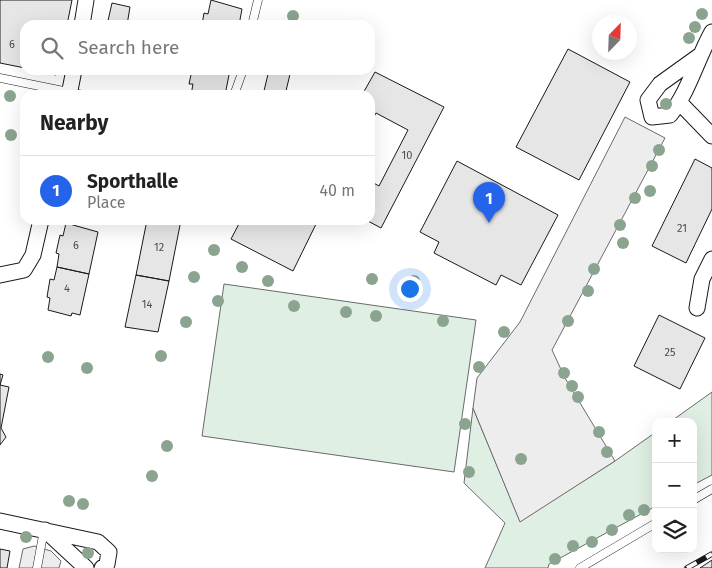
<!DOCTYPE html>
<html lang="en">
<head>
<meta charset="utf-8">
<style>
  body { margin:0; font-family:"Fira Sans",sans-serif; background:#f2f2f2; color:#222 }
  .controls { position:absolute; right:15px; bottom:15px; display:grid; overflow:hidden; border-radius:10px; box-shadow:0 5px 20px #0002 }
  .controls button { width:45px; height:45px; display:grid; place-items:center; padding:0; border:0; border-bottom:1px solid #e0e0e0; background:#fff; color:#222; font:25px sans-serif }
  .compass { position:absolute; left:592px; top:15px; width:45px; height:45px; border-radius:50%; background:#fff; box-shadow:0 5px 20px #0002; rotate:23deg }
  .you { position:absolute; left:409px; top:288px; width:18px; height:18px; margin:-12px; border:4px solid #fff; border-radius:50%; background:#1a73e8; box-shadow:0 0 0 8px #1a73e833 }
  .badge { display:grid; place-items:center; width:32px; height:32px; border-radius:50%; background:#2563eb; color:#fff; font-size:16px; font-weight:700 }
  .pin { position:absolute; translate:-50% -41px; filter:drop-shadow(0 1px 2px #0008) }
  .pin::after { content:''; position:absolute; top:26px; width:18px; height:15px; background:inherit; clip-path:polygon(0 0,100% 0,50% 100%) }
  .list { margin:0; padding:0; list-style:none }
  h2 { display:flex; justify-content:space-between; align-items:center; height:65px; margin:0; padding:0 20px; font-size:21px }
  h2 small { font-size:16px; font-weight:400; color:#767676 }
  .list li { display:grid; grid-template-columns:32px 1fr auto; gap:15px; align-items:center; box-sizing:border-box; height:70px; padding:0 20px; border-top:1px solid #e0e0e0 }
  .list b { display:block; font-size:19px; white-space:nowrap }
  .list p { margin:0; font-size:16px; white-space:nowrap; color:#767676 }
  .list em { font-size:16px; font-style:normal; color:#767676 }
  .icon { flex:none; width:28px; height:28px; fill:none; stroke:currentColor; stroke-width:2; stroke-linecap:round; stroke-linejoin:round }
  .map { position:relative; flex:none; width:712px; height:568px; overflow:hidden }
  .search { position:absolute; background:#fff; box-shadow:0 5px 20px #0002; left:20px; top:20px; width:355px; height:55px; display:flex; align-items:center; gap:12px; box-sizing:border-box; padding:0 18px; border-radius:15px; color:#767676; font-size:19px }
  .panel { position:absolute; background:#fff; box-shadow:0 5px 20px #0002; left:20px; top:90px; width:355px; height:135px; border-radius:15px }
  .map>svg:first-child { display:block }
  .green { fill:#e0efe3; stroke:#6a6a6a }
  .parking { fill:#ededed; stroke:#6a6a6a }
  .building { fill:#e6e6e6; stroke:#1a1a1a }
  .lines { fill:none; stroke-linecap:round; stroke-linejoin:round }
  .service-casing { stroke:#1a1a1a; stroke-width:9 }
  .minor-casing { stroke:#1a1a1a; stroke-width:17 }
  .service { stroke:#fff; stroke-width:8 }
  .minor { stroke:#fff; stroke-width:15 }
  .rail-casing { stroke:#1a1a1a; stroke-width:5.5 }
  .rail { stroke:#fff; stroke-width:4; stroke-dasharray:11; stroke-linecap:butt }
  .tree { fill:#8aa48f }
  .labels { text-anchor:middle; stroke-width:4; stroke-linejoin:round; paint-order:stroke }
  .number-label { font-size:11px; fill:#4d4d4d }
</style>
</head>
<body>
<div class="map">
<svg width="712" height="568" viewBox="0 0 712 568">
  <rect width="100%" height="100%" fill="#fff"/>
  <!-- green -->
  <path class="green" d="M 224,284 L 476,320 L 454,472 L 202,436 Z
    M 712,392 L 712,475 L 693,485 L 693,422 L 670,422 Z
    M 473,408 L 520,521 L 615,461 L 656,432 L 656,506 L 549,564 L 548,568 L 485,568 L 505,523 L 464,483 Z"/>
  <!-- parking -->
  <path class="parking" d="M 625,117 L 665,138 L 552,350 L 565,378 L 615,461 L 520,522 L 473,408 L 477,378 L 520,322 Z
    M 34,546 L 51,551 L 61,561 L 59,568 L 19,568 L 23,549 Z"/>
  <!-- building -->
  <path class="building" d="M 0,0 L 72,0 L 67,25 L 25,25 L 25,68 L 0,63 Z
    M 211,0 L 242,9 L 239,25 L 202,25 L 204,13 L 208,14 Z
    M 112,3 L 130,7 L 127,25 L 107,25 Z
    M 568,49 L 630,82 L 579,180 L 516,147 Z
    M 33,70 L 57,70 L 56,75 Z
    M 192,70 L 230,70 L 225,95 L 191,95 L 193,84 L 189,84 Z
    M 269,70 L 291,70 L 285,95 L 263,95 Z
    M 375,72 L 444,107 L 381,228 L 366,220 L 370,220 L 370,181 L 379,186 L 408,130 L 376,113 L 370,124 L 370,95 L 362,95 Z
    M 695,159 L 712,168 L 712,209 L 686,263 L 652,246 Z
    M 457,161 L 558,215 L 521,285 L 501,275 L 496,285 L 434,253 L 439,242 L 420,232 Z
    M 147,220 L 181,220 L 169,281 L 136,275 Z
    M 241,220 L 318,220 L 293,271 L 231,239 Z
    M 66,223 L 98,232 L 89,274 L 57,267 L 59,254 L 56,253 L 60,235 L 63,236 Z
    M 57,267 L 89,274 L 80,315 L 72,313 L 71,316 L 48,310 L 50,298 L 47,297 L 50,279 L 54,280 Z
    M 136,275 L 169,281 L 158,332 L 125,327 Z
    M 659,315 L 705,338 L 680,389 L 634,366 Z
    M 0,374 L 3,375 L 0,385 L 9,387 L 1,428 L 6,437 L 0,445 Z
    M 0,549 L 10,551 L 7,568 L 0,568 Z
    M 712,560 L 712,568 L 700,568 Z"/>
  <g class="lines">
    <!-- service casing -->
    <g class="service-casing">
      <path id="service" d="M 252,25 L 258,0
        M 0,78 L 83,95
        M 234,95 L 243,70
        M 693,500 L 712,489
        M 37,568 L 44,530
        M 580,568 L 656,523"/>
    </g>
    <!-- minor casing -->
    <g class="minor-casing">
      <path id="minor" d="M 82,25 L 86,0
        M 699,56 L 660,84 L 648,100 L 652,117 L 670,115 C 689,91 697,59 712,32
        M 69,95 L 74,70
        M 680,103 L 712,136
        M 0,275 L 24,270 L 33,255 L 41,220
        M 697,308 L 702,279 L 712,259
        M 0,521 L 98,542 L 109,552 L 107,564 L 102,568
        M 45,530 L 86,568"/>
    </g>
    <!-- service -->
    <use href="#service" class="service"/>
    <!-- minor -->
    <use href="#minor" class="minor"/>
    <!-- rail casing -->
    <g class="rail-casing">
      <path id="rail" d="M 687,568 L 712,554"/>
    </g>
    <!-- rail -->
    <use href="#rail" class="rail"/>
  </g>
  <!-- trees -->
  <g class="tree">
    <circle cx="702" cy="14" r="6"/>
    <circle cx="293" cy="16" r="6"/>
    <circle cx="695" cy="27" r="6"/>
    <circle cx="689" cy="38" r="6"/>
    <circle cx="10" cy="96" r="6"/>
    <circle cx="666" cy="104" r="6"/>
    <circle cx="11" cy="135" r="6"/>
    <circle cx="659" cy="150" r="6"/>
    <circle cx="652" cy="166" r="6"/>
    <circle cx="650" cy="191" r="6"/>
    <circle cx="635" cy="198" r="6"/>
    <circle cx="620" cy="225" r="6"/>
    <circle cx="623" cy="243" r="6"/>
    <circle cx="214" cy="250" r="6"/>
    <circle cx="242" cy="267" r="6"/>
    <circle cx="594" cy="269" r="6"/>
    <circle cx="194" cy="277" r="6"/>
    <circle cx="372" cy="279" r="6"/>
    <circle cx="268" cy="281" r="6"/>
    <circle cx="414" cy="281" r="6"/>
    <circle cx="588" cy="291" r="6"/>
    <circle cx="218" cy="301" r="6"/>
    <circle cx="294" cy="306" r="6"/>
    <circle cx="346" cy="312" r="6"/>
    <circle cx="376" cy="316" r="6"/>
    <circle cx="443" cy="321" r="6"/>
    <circle cx="568" cy="321" r="6"/>
    <circle cx="186" cy="322" r="6"/>
    <circle cx="504" cy="332" r="6"/>
    <circle cx="161" cy="356" r="6"/>
    <circle cx="48" cy="357" r="6"/>
    <circle cx="479" cy="367" r="6"/>
    <circle cx="87" cy="368" r="6"/>
    <circle cx="564" cy="373" r="6"/>
    <circle cx="572" cy="386" r="6"/>
    <circle cx="578" cy="397" r="6"/>
    <circle cx="465" cy="424" r="6"/>
    <circle cx="599" cy="432" r="6"/>
    <circle cx="167" cy="446" r="6"/>
    <circle cx="607" cy="452" r="6"/>
    <circle cx="521" cy="459" r="6"/>
    <circle cx="469" cy="472" r="6"/>
    <circle cx="152" cy="476" r="6"/>
    <circle cx="69" cy="501" r="6"/>
    <circle cx="83" cy="504" r="6"/>
    <circle cx="644" cy="510" r="6"/>
    <circle cx="629" cy="515" r="6"/>
    <circle cx="612" cy="530" r="6"/>
    <circle cx="26" cy="537" r="6"/>
    <circle cx="592" cy="542" r="6"/>
    <circle cx="573" cy="546" r="6"/>
    <circle cx="88" cy="553" r="6"/>
    <circle cx="555" cy="559" r="6"/>
  </g>
  <g class="labels">
    <!-- number labels -->
    <g class="number-label">
      <text x="12" y="48">6</text>
      <text x="407" y="159">10</text>
      <text x="682" y="232">21</text>
      <text x="76" y="249">6</text>
      <text x="159" y="251">12</text>
      <text x="67" y="292">4</text>
      <text x="147" y="308">14</text>
      <text x="670" y="356">25</text>
    </g>
  </g>
</svg>
<div class="controls">
<button>+</button>
<button>−</button>
<button><svg class="icon" aria-label="layers" viewBox="0 0 24 24"><path d="M12 4l9 5-9 5-9-5zM3 14l9 5 9-5"/></svg></button>
</div>
<svg class="compass" viewBox="-18 -18 36 36"><path d="M0-13l5 13h-10z" fill="#e53935"/><path d="M0 13l5-13h-10z" fill="#767676"/></svg>
<div class="you"></div>
<div class="pin badge" style="left:489px;top:223px">1</div>
<div class="search"><svg class="icon" aria-label="search" viewBox="0 0 24 24"><circle cx="10" cy="10" r="6"/><path d="M15 15l6 6"/></svg>Search here</div>
<section class="panel">
<h2>Nearby<small></small></h2>
<ul class="list">
<li><span class="badge">1</span><div><b>Sporthalle</b><p>Place</p></div><em>40 m</em></li>
</ul>
</section>
</div>
</body>
</html>
